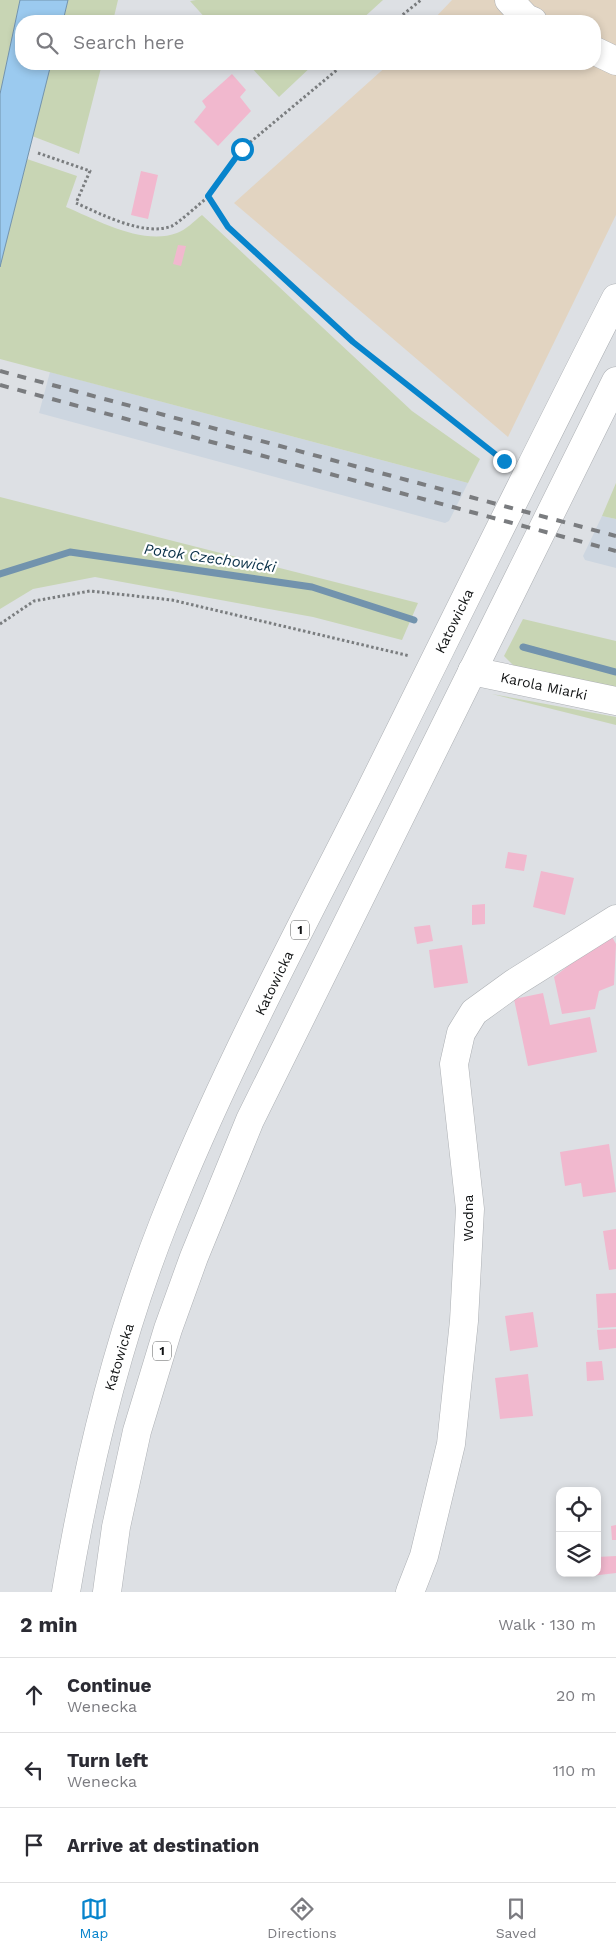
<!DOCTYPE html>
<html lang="en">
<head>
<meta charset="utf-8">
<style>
  body { margin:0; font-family:"Work Sans",sans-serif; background:#f2f2f3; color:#2b2b33 }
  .controls { position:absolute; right:15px; bottom:15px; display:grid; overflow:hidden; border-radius:10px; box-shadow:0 2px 8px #0003 }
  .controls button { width:45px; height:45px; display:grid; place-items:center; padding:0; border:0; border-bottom:1px solid #e1e1e2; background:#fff; color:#2b2b33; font:25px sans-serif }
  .stop { position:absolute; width:15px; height:15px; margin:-11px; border:4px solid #0784cc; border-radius:50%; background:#fff }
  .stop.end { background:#0784cc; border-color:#fff; box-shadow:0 1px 5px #0008 }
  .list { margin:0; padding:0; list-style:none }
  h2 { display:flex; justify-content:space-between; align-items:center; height:65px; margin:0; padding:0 20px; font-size:21px }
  h2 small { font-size:16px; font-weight:400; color:#7c7c81 }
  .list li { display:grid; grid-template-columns:32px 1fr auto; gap:15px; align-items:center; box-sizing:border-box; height:75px; padding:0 20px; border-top:1px solid #e1e1e2 }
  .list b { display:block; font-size:19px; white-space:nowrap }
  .list p { margin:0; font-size:16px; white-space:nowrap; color:#7c7c81 }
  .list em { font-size:16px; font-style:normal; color:#7c7c81 }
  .icon { flex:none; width:28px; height:28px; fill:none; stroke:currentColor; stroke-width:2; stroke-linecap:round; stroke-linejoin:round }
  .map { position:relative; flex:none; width:616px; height:1592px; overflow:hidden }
  .search { position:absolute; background:#fff; box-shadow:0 2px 8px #0003; left:15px; right:15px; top:15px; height:55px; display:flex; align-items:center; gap:12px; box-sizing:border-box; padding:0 18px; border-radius:20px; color:#7c7c81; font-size:19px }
  .sheet { height:290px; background:#fff }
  nav { display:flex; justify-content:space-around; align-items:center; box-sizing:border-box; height:70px; border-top:1px solid #e1e1e2; background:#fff; font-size:14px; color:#7c7c81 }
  nav a { display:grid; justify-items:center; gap:2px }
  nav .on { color:#0784cc }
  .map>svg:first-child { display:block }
  .built { fill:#cdd6e0 }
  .industrial { fill:#e2d4c1 }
  .green { fill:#c8d5b4 }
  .water { fill:#9bcaef; stroke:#7293ad }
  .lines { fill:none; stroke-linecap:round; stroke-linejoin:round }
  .stream { stroke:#7293ad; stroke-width:7 }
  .building { fill:#f1b8ce }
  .minor-casing { stroke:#adb0b4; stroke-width:29 }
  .major-casing { stroke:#adb0b4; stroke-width:29 }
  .path { stroke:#7a7d7f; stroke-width:3; stroke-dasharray:2.5 2.5; stroke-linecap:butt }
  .minor { stroke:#fff; stroke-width:28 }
  .major { stroke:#fff; stroke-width:28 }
  .rail { stroke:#7a7c7f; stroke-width:4; stroke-dasharray:9 9; stroke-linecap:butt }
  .route { stroke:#0784cc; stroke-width:6 }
  .labels { text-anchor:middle; stroke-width:4.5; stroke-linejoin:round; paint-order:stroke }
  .shield { fill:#fff; stroke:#585a5a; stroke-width:1 }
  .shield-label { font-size:12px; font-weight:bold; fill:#111314 }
  .street-label { font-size:14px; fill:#111314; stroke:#fff }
  .water-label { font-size:15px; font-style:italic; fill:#093048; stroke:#fff }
</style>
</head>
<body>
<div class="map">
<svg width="616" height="1592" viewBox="0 0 616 1592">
  <rect width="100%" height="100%" fill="#dde0e4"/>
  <!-- built -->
  <path class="built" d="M 50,372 L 468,483 L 449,521 L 445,523 L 39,413 Z
    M 602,516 L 616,519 L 616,568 L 585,560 L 583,556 Z"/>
  <!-- industrial -->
  <path class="industrial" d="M 452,0 L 616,0 L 616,215 L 508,437 L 234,203 L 389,64 L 595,64 L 595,21 L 432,21 Z"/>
  <!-- green -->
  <path class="green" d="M 0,0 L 20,0 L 0,94 Z
    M 68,0 L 118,0 L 113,21 L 63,21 Z
    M 196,0 L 383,0 L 360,21 L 208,21 L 190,1 Z
    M 51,64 L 102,64 L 79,154 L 32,136 Z
    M 248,64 L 314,64 L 279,97 Z
    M 27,159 L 77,176 L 66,207 C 97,220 143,246 177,233 C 186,230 194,221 202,215 L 412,411 L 480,459 L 468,483 L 0,359 L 0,267 Z
    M 616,483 L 616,519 L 602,516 Z
    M 0,497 L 418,603 L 402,640 L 313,617 L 95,577 L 33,589 L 0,609 Z
    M 523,619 L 616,641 L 616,695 L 516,668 L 504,656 Z
    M 492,694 L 616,717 L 616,725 Z"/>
  <!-- water -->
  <path class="water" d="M 20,0 L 68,0 L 63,21 L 21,21 L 21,64 L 51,64 L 0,267 L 0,94 Z"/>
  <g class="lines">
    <!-- stream -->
    <path class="stream" d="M 0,574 L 70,552 L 312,587 L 414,620
      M 523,647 L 616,672"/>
  </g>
  <!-- building -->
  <path class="building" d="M 232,74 L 246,90 L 240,97 L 251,111 L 218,146 L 194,122 L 206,107 L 202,101 Z
    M 141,171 L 158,175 L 148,219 L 131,215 Z
    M 178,245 L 186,246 L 181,266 L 173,264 Z
    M 508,852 L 527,855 L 524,871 L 505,868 Z
    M 541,871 L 574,878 L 565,915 L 533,907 Z
    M 485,904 L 485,924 L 472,925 L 472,905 Z
    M 430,925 L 433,941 L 417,944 L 414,927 Z
    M 610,933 L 616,944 L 614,985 L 599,991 L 595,1009 L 562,1014 L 554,977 Z
    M 462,945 L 468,983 L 434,988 L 429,950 Z
    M 543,993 L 550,1025 L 590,1017 L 597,1052 L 528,1066 L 514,999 Z
    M 609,1144 L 616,1192 L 583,1197 L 581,1183 L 565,1186 L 560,1152 Z
    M 616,1229 L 616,1269 L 609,1270 L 603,1231 Z
    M 616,1293 L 616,1327 L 598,1328 L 596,1294 Z
    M 533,1312 L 538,1347 L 510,1351 L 505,1316 Z
    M 616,1329 L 616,1348 L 599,1350 L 597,1330 Z
    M 602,1361 L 604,1380 L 587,1381 L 586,1362 Z
    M 528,1374 L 533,1416 L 500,1419 L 495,1378 Z
    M 616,1525 L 616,1540 L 612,1540 L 611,1526 Z
    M 616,1556 L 616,1573 L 591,1576 L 591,1573 L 597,1573 L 597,1557 Z"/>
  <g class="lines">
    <!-- minor casing -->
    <g class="minor-casing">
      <path id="minor" d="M 509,0 L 526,18 L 533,21
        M 595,51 L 616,61
        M 472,671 L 616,701
        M 410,1592 L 424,1556 L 451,1444 L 464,1321 L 470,1209 L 454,1064 L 461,1033 L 474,1012 L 514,983 L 616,919"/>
    </g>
    <!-- major casing -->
    <g class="major-casing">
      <path id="major" d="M 66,1592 C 87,1466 117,1341 164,1222 C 222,1075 298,934 369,793 C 451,628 532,462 616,298
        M 107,1592 L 116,1527 L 137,1431 L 168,1329 L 194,1257 L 250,1120 L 616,381"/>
    </g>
    <!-- path -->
    <path class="path" d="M 395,21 L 421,0
      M 344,64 L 242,149 L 208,197 L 228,227 L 353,342 L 504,461 L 503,464
      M 38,153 L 90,171 L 76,203 C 101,214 144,237 172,226 C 181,221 199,204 208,197
      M 0,624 L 34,601 L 90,591 L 172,600 L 410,656"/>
    <!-- minor -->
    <use href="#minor" class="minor"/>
    <!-- major -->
    <use href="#major" class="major"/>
    <!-- rail -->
    <path class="rail" d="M 0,371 L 616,536
      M 0,385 L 616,551"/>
  </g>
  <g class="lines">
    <!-- route -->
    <path class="route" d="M 242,149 L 208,196 L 228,227 L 353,342 L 504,461"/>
  </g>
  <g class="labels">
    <!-- shield labels -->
    <g class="shield">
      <rect x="291" y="920.5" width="18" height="19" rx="4"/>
      <rect x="153" y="1341.5" width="18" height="19" rx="4"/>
    </g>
    <g class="shield-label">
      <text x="300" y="934">1</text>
      <text x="162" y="1355">1</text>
    </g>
    <!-- street labels -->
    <g class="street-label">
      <text transform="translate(454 621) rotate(-64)" y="5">Katowicka</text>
      <text transform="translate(544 686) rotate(12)" y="5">Karola Miarki</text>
      <text transform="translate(274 983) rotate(-64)" y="5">Katowicka</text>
      <text transform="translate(468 1218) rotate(-90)" y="5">Wodna</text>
      <text transform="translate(119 1357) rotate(-73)" y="5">Katowicka</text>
    </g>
    <!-- water labels -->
    <g class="water-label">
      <text transform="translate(210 558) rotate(8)" y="5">Potok Czechowicki</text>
    </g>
  </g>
</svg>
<div class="controls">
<button><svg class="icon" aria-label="locate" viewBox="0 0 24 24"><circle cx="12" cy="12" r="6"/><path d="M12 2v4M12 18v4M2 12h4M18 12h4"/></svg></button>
<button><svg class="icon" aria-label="layers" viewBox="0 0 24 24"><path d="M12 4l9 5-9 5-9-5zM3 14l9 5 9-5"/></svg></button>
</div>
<div class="stop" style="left:242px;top:149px"></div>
<div class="stop end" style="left:504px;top:461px"></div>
<div class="search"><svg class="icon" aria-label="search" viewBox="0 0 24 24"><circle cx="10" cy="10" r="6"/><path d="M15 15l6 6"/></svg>Search here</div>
</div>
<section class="sheet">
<h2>2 min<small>Walk · 130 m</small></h2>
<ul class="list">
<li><svg class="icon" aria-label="ahead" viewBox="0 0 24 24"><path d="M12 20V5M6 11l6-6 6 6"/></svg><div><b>Continue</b><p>Wenecka</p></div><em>20 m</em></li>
<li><svg class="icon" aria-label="left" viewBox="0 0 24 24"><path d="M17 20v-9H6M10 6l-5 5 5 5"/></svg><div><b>Turn left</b><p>Wenecka</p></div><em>110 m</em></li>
<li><svg class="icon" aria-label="arrive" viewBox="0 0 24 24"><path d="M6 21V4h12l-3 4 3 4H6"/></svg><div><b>Arrive at destination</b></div></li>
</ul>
</section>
<nav>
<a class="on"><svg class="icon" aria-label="map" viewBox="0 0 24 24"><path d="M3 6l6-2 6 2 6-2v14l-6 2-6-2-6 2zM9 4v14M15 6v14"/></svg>Map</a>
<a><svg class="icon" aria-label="directions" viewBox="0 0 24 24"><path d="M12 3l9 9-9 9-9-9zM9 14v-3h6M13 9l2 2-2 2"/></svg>Directions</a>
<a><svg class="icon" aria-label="saved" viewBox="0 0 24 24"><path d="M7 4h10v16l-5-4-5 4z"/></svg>Saved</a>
</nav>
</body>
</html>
